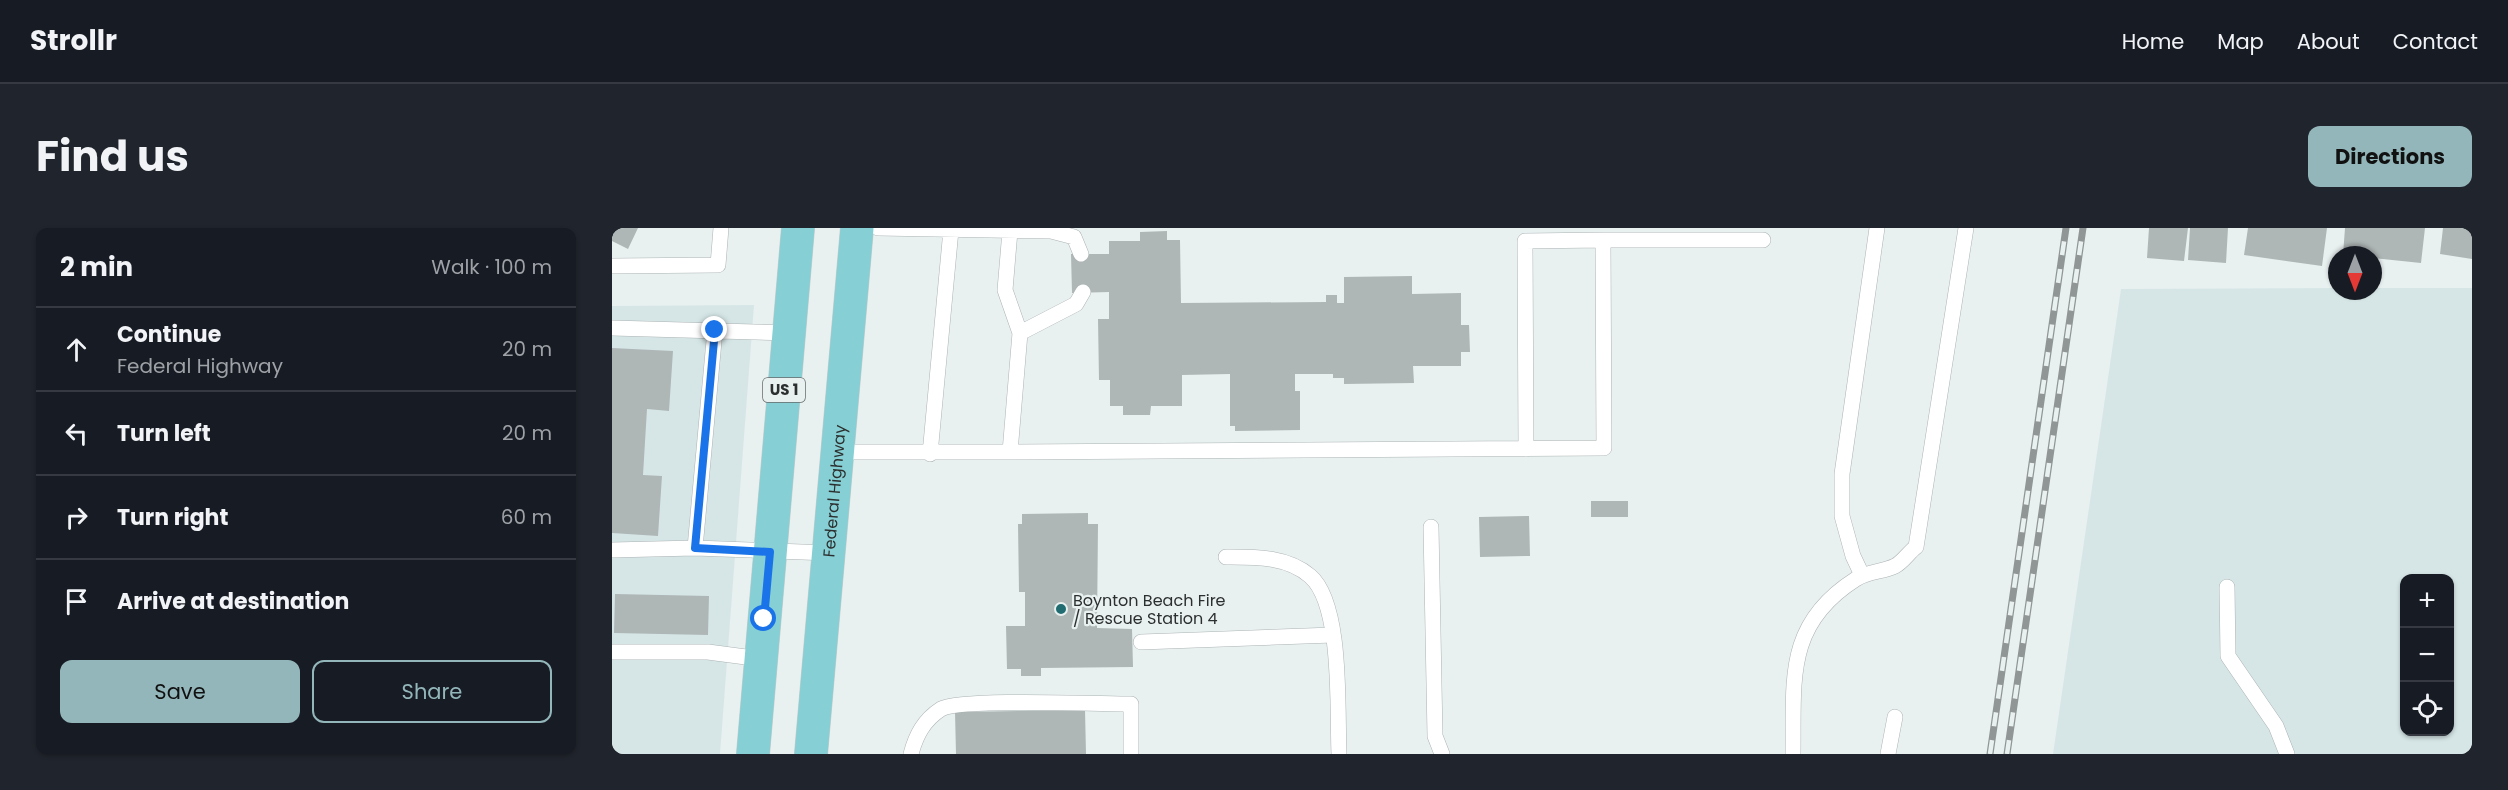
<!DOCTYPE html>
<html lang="en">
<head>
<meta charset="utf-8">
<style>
  body { margin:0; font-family:Poppins,sans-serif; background:#20242c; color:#f1f3f6 }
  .controls { position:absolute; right:18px; bottom:18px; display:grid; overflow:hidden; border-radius:12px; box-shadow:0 2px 4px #0004 }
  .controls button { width:54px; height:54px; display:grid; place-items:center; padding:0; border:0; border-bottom:2px solid #363941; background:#171b24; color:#f1f3f6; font:30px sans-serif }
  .compass { position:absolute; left:1716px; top:18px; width:54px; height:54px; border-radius:50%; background:#171b24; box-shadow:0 2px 4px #0004; rotate:180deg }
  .stop { position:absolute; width:18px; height:18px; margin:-14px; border:4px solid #1a73e8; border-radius:50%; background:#fff }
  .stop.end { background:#1a73e8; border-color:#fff; box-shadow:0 2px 6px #0008 }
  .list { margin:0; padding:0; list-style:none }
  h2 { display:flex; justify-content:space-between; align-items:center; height:78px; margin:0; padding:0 24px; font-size:26px }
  h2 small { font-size:20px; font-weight:400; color:#9ea1a6 }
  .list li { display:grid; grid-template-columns:39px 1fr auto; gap:18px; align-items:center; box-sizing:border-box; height:84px; padding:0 24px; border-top:2px solid #363941 }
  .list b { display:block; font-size:22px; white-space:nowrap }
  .list p { margin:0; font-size:20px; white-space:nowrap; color:#9ea1a6 }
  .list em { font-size:20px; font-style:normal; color:#9ea1a6 }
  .actions { display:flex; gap:12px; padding:18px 24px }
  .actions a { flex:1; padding:14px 0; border:2px solid #93b6ba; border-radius:12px; text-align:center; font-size:21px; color:#93b6ba }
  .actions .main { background:#93b6ba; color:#111 }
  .icon { flex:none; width:33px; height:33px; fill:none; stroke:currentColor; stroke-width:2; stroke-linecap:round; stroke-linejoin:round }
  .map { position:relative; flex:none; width:1860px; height:526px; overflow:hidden; border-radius:12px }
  header { display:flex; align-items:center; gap:36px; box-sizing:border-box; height:84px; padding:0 30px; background:#171b24; border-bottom:2px solid #363941 }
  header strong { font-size:28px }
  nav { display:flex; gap:33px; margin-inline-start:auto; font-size:21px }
  .intro { display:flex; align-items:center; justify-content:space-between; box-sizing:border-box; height:144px; padding:0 36px }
  h1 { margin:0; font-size:42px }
  .button { padding:15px 27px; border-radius:12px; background:#93b6ba; color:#111; font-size:21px; font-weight:700 }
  main { display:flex; gap:36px; padding:0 36px }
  aside { flex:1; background:#171b24; border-radius:12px; box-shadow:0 2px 4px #0004 }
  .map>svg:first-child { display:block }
  .built { fill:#d6e6e7; fill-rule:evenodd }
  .building { fill:#afb6b6 }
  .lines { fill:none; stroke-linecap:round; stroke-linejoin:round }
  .lane-casing { stroke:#acb3b4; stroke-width:16 }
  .primary-casing { stroke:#cccdcd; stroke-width:34 }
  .lane { stroke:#fff; stroke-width:15 }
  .primary { stroke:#86cfd4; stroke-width:33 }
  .rail-casing { stroke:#909595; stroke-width:7 }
  .rail { stroke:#e9f0f0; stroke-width:4.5; stroke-dasharray:14; stroke-linecap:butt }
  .route { stroke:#1a73e8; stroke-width:8 }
  .poi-dot { fill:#206c71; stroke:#e9f0f0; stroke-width:2 }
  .labels { text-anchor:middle; stroke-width:4.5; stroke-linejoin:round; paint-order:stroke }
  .shield { fill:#e9f0f0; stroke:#656969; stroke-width:1.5 }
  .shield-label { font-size:15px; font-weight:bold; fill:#2c2f2f }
  .street-label { font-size:16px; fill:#2c2f2f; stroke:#e9f0f0 }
  .poi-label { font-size:16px; fill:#2c2f2f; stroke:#e9f0f0; text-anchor:start }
</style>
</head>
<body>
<header>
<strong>Strollr</strong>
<nav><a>Home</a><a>Map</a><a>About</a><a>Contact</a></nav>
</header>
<div class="intro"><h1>Find us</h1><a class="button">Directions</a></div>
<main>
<aside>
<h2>2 min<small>Walk · 100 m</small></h2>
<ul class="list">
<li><svg class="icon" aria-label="ahead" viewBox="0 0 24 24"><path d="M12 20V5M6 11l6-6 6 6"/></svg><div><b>Continue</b><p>Federal Highway</p></div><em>20 m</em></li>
<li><svg class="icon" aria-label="left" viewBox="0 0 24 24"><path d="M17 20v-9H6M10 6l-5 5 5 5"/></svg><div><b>Turn left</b></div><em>20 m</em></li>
<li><svg class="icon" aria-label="right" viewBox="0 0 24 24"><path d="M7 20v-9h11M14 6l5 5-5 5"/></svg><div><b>Turn right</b></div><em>60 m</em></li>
<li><svg class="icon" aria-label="arrive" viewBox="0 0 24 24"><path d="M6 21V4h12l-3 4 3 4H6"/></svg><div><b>Arrive at destination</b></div></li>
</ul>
<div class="actions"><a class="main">Save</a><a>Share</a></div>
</aside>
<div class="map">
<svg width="1860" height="526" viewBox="0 0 1860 526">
  <rect width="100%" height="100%" fill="#e9f0f0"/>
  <!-- built -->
  <path class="built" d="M 1725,60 L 1725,63 L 1761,63 L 1761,60 L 1860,60 L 1860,526 L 1441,526 L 1509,61 ZM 1792,350 L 1838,350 L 1838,503 L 1792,503 Z
    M 142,77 L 108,526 L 0,526 L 0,78 Z"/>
  <!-- building -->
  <path class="building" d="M 0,0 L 26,0 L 16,21 L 0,13 Z
    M 1537,0 L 1576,0 L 1572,33 L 1535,30 Z
    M 1578,0 L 1616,0 L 1614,35 L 1576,32 Z
    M 1636,0 L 1715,0 L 1710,38 L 1632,27 Z
    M 1733,0 L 1813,0 L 1809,35 L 1761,30 L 1761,27 L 1731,27 Z
    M 1831,0 L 1860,0 L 1860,31 L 1828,26 Z
    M 555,3 L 555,12 L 568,12 L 569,75 L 714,74 L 714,67 L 725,67 L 725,75 L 732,75 L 732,49 L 800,48 L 800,66 L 849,65 L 849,97 L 857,97 L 858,124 L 849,124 L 849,138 L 801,138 L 802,155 L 732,156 L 732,150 L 721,150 L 721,146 L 683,146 L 683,163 L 688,163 L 688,202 L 623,203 L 623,198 L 618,198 L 618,146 L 570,147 L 570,178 L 539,178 L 538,187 L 511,187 L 511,178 L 498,178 L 498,152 L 487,152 L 486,91 L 497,91 L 497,64 L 460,65 L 459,26 L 497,26 L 497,13 L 528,13 L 528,4 Z
    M 0,120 L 61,123 L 57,183 L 35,181 L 31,247 L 50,248 L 46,308 L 0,305 Z
    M 979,273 L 1016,273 L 1016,289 L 979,289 Z
    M 476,285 L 476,296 L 486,296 L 485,400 L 520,401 L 521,439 L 429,440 L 429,448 L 409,448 L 409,441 L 395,441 L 394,398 L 413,398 L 413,364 L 407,364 L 406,296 L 410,296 L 410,286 Z
    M 917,288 L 918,328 L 868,329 L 867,289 Z
    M 3,366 L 97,368 L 96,407 L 2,405 Z
    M 473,482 L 474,526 L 344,526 L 343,484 Z"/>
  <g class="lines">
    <!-- lane casing -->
    <g class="lane-casing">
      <path id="lane" d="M 266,0 L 439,3 L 462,9 L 469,26
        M 398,3 L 393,62 L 408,105
        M 0,38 L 106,37 L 109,0
        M 0,100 L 177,105
        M 914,221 L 913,13 L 991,12
        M 226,224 L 398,224 L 408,105 L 464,76 L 471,64
        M 398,224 L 992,220 L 991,12 L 1151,12
        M 318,226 L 339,2
        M 819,299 L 823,508 L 830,526
        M 83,320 L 103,102
        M 0,322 L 83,320 L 217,325
        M 614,329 C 643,329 675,328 698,348 C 731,376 725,483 727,526
        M 1250,347 L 1241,328 L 1230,288 L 1230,246 L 1265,0
        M 1615,359 L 1616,428 L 1664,498 L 1675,526
        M 529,414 L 721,407
        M 0,424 L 96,424 L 149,431
        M 299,526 C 304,507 312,492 329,481 C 348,470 488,476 519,476 L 519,526
        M 1181,526 C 1182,451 1173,396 1244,351 C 1256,343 1271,344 1283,338 C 1291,334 1297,324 1304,319 L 1354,0
        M 1276,526 L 1283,489"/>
    </g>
    <!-- primary casing -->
    <g class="primary-casing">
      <g id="primary">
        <path d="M 141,526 L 186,0"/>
        <path id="s1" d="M 199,526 L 245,0"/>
      </g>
    </g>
    <!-- lane -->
    <use href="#lane" class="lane"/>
    <!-- primary -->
    <use href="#primary" class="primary"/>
    <!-- rail casing -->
    <g class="rail-casing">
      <path id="rail" d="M 1378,526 L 1454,0
        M 1395,526 L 1471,0"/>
    </g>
    <!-- rail -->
    <use href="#rail" class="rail"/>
  </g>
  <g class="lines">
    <!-- route -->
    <path class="route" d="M 103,102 L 83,320 L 158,324 L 152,391"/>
  </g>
  <!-- markers -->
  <circle class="poi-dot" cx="449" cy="381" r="6"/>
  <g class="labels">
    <!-- shield labels -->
    <rect class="shield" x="151" y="150" width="42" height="24" rx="4.5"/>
    <g class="shield-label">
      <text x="172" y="167">US 1</text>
    </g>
    <!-- street labels -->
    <g class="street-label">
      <text dy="6" stroke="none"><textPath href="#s1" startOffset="264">Federal Highway</textPath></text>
    </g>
    <!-- poi labels -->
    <g class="poi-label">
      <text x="461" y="378">Boynton Beach Fire<tspan x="461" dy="18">/ Rescue Station 4</tspan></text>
    </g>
  </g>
</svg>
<div class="controls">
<button>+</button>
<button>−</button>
<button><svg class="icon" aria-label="locate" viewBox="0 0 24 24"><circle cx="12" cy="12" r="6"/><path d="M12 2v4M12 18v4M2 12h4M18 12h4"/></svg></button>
</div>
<svg class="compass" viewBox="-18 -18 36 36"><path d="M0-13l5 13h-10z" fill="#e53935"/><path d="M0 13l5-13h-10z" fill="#9ea1a6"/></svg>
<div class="stop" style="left:152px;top:391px"></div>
<div class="stop end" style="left:103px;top:102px"></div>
</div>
</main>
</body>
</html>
